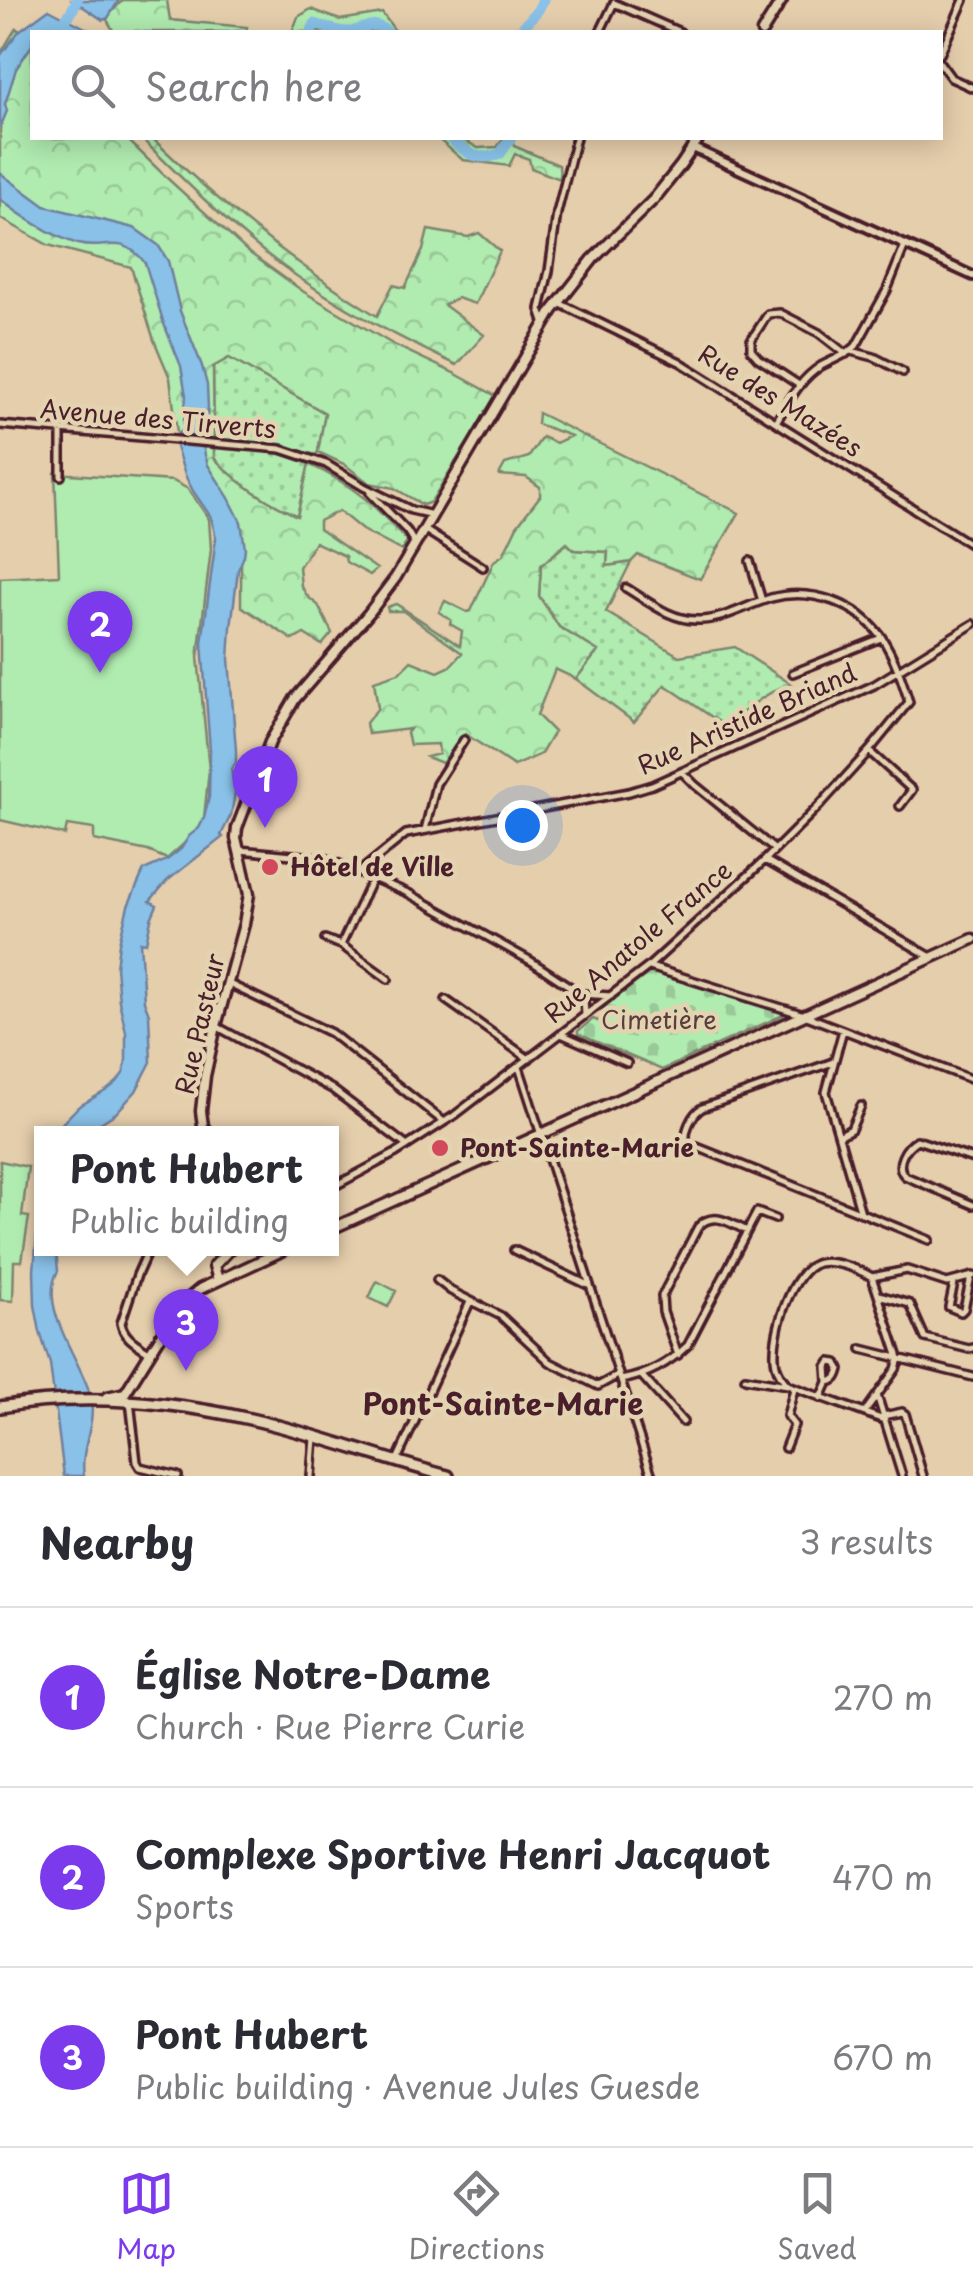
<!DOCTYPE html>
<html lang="en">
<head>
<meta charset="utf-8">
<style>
  body { margin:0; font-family:"Playpen Sans",sans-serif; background:#f2f2f3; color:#2b2b33 }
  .you { position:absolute; left:522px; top:825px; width:35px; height:35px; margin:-25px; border:8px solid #fff; border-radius:50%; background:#1a73e8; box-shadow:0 0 0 15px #1a73e833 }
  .badge { display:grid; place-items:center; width:65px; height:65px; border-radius:50%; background:#7c3aed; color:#fff; font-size:32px; font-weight:700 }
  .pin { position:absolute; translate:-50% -82px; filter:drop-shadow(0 2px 5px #0008) }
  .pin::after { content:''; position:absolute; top:52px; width:35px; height:30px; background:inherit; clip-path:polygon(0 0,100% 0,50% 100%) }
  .popup { position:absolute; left:34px; top:1126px; width:305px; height:130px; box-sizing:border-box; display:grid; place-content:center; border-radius:0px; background:#fff; filter:drop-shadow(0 2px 8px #0005); font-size:32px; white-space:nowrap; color:#7c7c81 }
  .popup b { font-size:38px; color:#2b2b33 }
  .popup::after { content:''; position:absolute; left:50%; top:100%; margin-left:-20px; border:20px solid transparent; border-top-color:#fff }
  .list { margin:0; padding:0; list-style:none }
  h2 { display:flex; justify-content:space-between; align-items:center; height:130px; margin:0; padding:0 40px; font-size:42px }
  h2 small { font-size:32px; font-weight:400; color:#7c7c81 }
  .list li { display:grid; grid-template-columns:65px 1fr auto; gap:30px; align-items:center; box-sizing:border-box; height:180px; padding:0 40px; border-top:2px solid #e1e1e2 }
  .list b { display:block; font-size:38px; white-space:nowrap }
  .list p { margin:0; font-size:32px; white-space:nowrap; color:#7c7c81 }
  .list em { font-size:32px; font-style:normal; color:#7c7c81 }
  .icon { flex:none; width:55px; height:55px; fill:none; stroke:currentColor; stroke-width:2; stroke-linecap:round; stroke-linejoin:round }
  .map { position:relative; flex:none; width:973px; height:1476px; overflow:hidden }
  .search { position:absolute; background:#fff; box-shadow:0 5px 25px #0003; left:30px; right:30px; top:30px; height:110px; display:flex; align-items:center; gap:25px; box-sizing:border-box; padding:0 35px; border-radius:0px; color:#7c7c81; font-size:38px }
  .sheet { height:670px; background:#fff }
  nav { display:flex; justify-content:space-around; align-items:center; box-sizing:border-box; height:140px; border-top:2px solid #e1e1e2; background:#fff; font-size:28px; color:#7c7c81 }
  nav a { display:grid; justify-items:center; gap:5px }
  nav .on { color:#7c3aed }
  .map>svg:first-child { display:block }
  .grass { fill:url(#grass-dots); stroke:#7d856e; stroke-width:2.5 }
  .forest { fill:url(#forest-crowns); stroke:#7d856e; stroke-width:2.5 }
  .cemetery { fill:url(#cemetery-stones); stroke:#7d856e; stroke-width:2.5 }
  .garden { fill:#b0ebb0; stroke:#7d856e; stroke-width:2.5 }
  .water { fill:#89c1e8; stroke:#70809c; stroke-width:2.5 }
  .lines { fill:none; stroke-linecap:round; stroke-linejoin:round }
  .river { stroke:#89c1e8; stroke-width:11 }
  .minor-casing { stroke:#4a1f2b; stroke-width:12 }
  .tertiary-casing { stroke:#4a1f2b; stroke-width:14 }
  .secondary-casing { stroke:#4a1f2b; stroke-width:15 }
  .primary-casing { stroke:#4a1f2b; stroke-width:16 }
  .minor { stroke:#e4d3b0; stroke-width:5 }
  .tertiary { stroke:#e4d3b0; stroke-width:6 }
  .secondary { stroke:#e4d3b0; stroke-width:8 }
  .primary { stroke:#e4d3b0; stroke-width:9 }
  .poi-dot { fill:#d1495b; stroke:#e4d3b0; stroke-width:4 }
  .labels { text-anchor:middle; stroke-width:9; stroke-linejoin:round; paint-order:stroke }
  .street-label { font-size:25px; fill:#4a1f2b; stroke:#e4d3b0 }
  .poi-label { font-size:25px; font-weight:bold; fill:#4a1f2b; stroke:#e4d3b0; text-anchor:start }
  .park-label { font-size:25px; fill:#593e3f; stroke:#e4d3b0 }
  .quarter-label { font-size:30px; font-weight:bold; fill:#4a1f2b; stroke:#e4d3b0 }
</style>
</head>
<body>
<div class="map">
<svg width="973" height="1476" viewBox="0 0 973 1476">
  <defs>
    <pattern id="grass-dots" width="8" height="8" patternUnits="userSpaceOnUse" patternTransform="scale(2.5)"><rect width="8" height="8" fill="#b0ebb0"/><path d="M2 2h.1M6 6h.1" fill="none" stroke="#99c998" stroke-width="1.8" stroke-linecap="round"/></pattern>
    <pattern id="forest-crowns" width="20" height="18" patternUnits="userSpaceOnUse" patternTransform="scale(2.5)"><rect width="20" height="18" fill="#b0ebb0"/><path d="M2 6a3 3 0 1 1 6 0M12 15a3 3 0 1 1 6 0" fill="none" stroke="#99c998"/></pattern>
    <pattern id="cemetery-stones" width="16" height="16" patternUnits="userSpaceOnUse" patternTransform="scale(2.5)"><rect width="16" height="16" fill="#b0ebb0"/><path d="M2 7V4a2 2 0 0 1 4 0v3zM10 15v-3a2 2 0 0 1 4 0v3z" fill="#99c998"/></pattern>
  </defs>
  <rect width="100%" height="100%" fill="#e5ceac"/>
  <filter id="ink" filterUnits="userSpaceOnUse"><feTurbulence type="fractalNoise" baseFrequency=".01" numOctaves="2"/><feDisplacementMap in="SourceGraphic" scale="20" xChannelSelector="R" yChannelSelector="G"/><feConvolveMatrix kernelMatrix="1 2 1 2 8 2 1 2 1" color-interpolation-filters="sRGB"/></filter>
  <g filter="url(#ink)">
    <!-- grass -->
    <path class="grass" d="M 229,357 L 325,413 L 318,452 L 309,464 L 297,516 C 265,501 238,484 214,458 L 213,367 Z
      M 567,543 L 574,550 L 608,552 L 607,566 L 631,562 L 606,612 L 679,656 L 735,647 L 791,684 C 766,691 747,710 725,726 L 665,685 L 634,722 L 576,679 L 598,651 L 559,627 L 539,596 L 541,565 Z"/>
    <!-- forest -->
    <path class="forest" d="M 123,0 L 167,0 L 170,20 L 247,27 L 246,32 L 114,32 L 106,18 Z
      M 311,9 L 340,20 L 382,13 L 396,32 L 292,32 L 298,17 Z
      M 16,28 L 32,44 L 32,138 L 126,138 L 167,178 L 247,251 L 304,292 L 394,345 L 454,373 L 496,396 L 431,502 L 423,505 L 394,488 L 369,483 L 344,464 L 318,452 L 325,413 L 229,358 L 213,367 L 214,458 C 238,484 265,501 297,516 L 309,464 C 355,486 373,503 407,541 L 402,551 L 362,530 L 339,511 L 319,521 L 319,529 L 377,569 L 370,575 L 346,562 L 345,556 L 315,542 L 299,567 L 301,586 L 308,597 L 318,605 L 332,633 L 322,645 L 304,634 L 293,640 L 241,606 L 241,531 L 177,432 L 170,378 L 154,340 L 131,267 L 48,245 L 0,218 L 0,54 Z
      M 141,138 L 152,138 C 220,204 296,265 377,316 L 393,285 L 405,288 L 423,250 L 428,230 L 468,237 L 479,233 L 500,251 L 475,304 L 457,298 L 444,305 L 484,335 L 457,365 C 383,330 310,292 247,238 C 210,207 176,172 141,138 Z
      M 437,138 L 461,138 L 478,148 L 497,147 L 504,138 L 512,138 L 514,146 L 559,165 L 560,179 L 531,168 L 529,159 L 515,154 L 509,166 L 463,160 Z
      M 538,413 L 739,513 L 700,579 L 638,555 L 631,562 L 607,566 L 608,552 L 574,550 L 567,543 L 541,565 L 539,596 L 559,627 L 598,651 L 576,679 L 555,669 L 537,715 L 554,732 L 541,754 L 514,766 L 465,734 L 442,763 L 427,757 L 439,754 L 438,744 L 410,745 L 407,733 L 410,729 L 368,734 L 366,723 L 378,708 L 374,681 L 399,673 L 411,661 L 438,672 L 449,667 L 462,653 L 403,611 L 388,611 L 387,607 L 396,604 L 460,646 L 462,631 L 450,624 L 451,620 L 439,612 L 445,601 L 467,612 L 471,611 L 494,561 L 503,555 L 517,526 L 540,496 L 540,487 L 526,477 L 499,475 L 505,464 L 529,457 L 542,437 L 556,443 L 571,436 L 537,424 Z"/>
    <!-- cemetery -->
    <path class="cemetery" d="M 649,973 L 654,973 L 783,1012 L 783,1015 L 662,1070 L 578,1034 L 578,1031 L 593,1019 L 598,1021 L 603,1017 L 605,1006 Z"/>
    <!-- garden -->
    <path class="garden" d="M 55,473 L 173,481 L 188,489 L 209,519 L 211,549 L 198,657 L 209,770 L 204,818 L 198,831 L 167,859 L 148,851 L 94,840 L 94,829 L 67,825 L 65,835 L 0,820 L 0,578 L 59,575 Z
      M 0,1161 L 28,1167 L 22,1216 L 29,1217 L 22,1261 L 14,1261 L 13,1301 L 0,1300 Z
      M 377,1281 L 396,1291 L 388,1307 L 369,1298 Z"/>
    <!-- water -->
    <path class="water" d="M 73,0 L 119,0 L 108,18 L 103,20 Z
      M 49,9 L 93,32 L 32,32 L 32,45 L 16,69 L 5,104 L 7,111 L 0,128 L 0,56 L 19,31 Z
      M 0,173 L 45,206 L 134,228 L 158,245 L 168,261 L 180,311 L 202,366 L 207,385 L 208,408 L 203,444 L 205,455 L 208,465 L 229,498 L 241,522 L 245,548 L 244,556 L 238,570 L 231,627 L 229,659 L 236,750 L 236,763 L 231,769 L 233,780 L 237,782 L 231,815 L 221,835 L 223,837 L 167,881 L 150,901 L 157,905 L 151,919 L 146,943 L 140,942 L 144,1001 L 149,1014 L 151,1062 L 136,1091 L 116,1113 L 85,1133 L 53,1133 L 78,1107 L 107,1090 L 117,1082 L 124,1072 L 126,1060 L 126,1032 L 119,1001 L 116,967 L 119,943 L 128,906 L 144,870 L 167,860 L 181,849 L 189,836 L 199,828 L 204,818 L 209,797 L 210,750 L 202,643 L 216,538 L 211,517 L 193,491 L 185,475 L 176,447 L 178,434 L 183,430 L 186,396 L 181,366 L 164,324 L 145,263 C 121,231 105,252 78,244 C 54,237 19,215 0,199 Z
      M 41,1179 L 41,1248 L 56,1249 L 58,1271 C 38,1306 79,1358 89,1391 C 99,1423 79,1446 84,1476 L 64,1476 L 50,1364 L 40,1332 L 35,1305 L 34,1271 Z"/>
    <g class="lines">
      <!-- river -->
      <path class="river" d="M 34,32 C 59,19 63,32 77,0
        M 311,32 L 315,24 C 326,27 337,32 348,32 C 366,31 371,18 387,32
        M 519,32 L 538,10 L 543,0
        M 450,138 C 466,153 477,162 500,154 L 511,138"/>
      <!-- minor casing -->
      <g class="minor-casing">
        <path id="minor" d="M 614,3 L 680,32
          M 600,32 L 614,3
          M 940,54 L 964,0
          M 940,63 L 951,78 L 973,88
          M 559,303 L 680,362 L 973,546
          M 546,322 L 544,321 L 540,309 L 549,271 L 557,213 L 576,138
          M 851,351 L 874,357 L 903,372
          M 799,385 L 758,358 L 751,350 L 751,340 L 768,314 L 780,313 L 819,333 L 846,354
          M 776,422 C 789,401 800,379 821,366 C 833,359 846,356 856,346 L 887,290 L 905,245
          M 0,425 L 281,449 L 326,464 L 364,487 L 411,510 L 433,515
          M 61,476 L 61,429
          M 370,493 L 407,531 L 415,544
          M 425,530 L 483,567
          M 750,561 L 762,601
          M 793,673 L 881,638
          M 870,752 L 912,790 L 900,806
          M 682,772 L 695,785 L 775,850
          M 425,830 L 436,784 L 464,740
          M 239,850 L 325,858 L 408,893 L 531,961 L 581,994 L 611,996
          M 765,860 L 931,957
          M 358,873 L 406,834 L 629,792 L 652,785 L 874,685 L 973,624
          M 372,879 L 341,945 L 388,979
          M 325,939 L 341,945
          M 650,967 L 804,1015 L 973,1080
          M 229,984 L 331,1033 L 444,1122
          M 581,994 L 584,998 L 585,1015
          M 446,1000 L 529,1059
          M 216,1026 L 332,1089 L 407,1146
          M 843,1030 L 826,1092 L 861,1213
          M 561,1034 L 627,1063
          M 833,1062 L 702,1108 C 692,1114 683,1132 687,1143 L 929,1240
          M 519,1067 L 652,1476
          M 839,1136 L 851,1129 L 861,1106
          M 973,1159 L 917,1140 C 905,1147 894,1165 905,1176 L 973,1205
          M 331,1188 L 396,1153 L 455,1115 L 648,967 L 765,860 L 820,805 L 869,751 L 909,702 C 902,680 895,658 882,638 C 858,603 811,587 771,598 C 746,605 723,621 697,620 C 670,620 648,601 626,588
          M 149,1248 L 137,1275 L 121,1323 C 124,1338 137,1344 149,1352
          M 514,1250 L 588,1285
          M 872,1277 L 907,1270 L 947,1283 L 973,1276
          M 437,1280 L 451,1291 L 501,1316 L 550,1362 L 598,1386 L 618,1375
          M 954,1283 L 949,1307 L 961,1312 L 964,1309 L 971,1277
          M 879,1295 L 910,1304 L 925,1338 L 969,1349 L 973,1348
          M 862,1349 L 973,1377
          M 678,1355 L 663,1312 L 662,1296 L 698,1227 C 713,1210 730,1223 747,1231
          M 642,1376 L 683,1422
          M 745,1378 L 788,1385 L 884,1420
          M 621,1380 C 648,1375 668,1364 688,1345 L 757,1212 L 775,1219
          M 788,1385 C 782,1379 778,1373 776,1365 C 770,1340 789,1278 813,1265 C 829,1257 858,1269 872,1277
          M 877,1395 L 902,1476
          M 821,1398 L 828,1382 C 836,1381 838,1377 840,1369 L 837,1363 L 830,1362 L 827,1367 L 828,1382
          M 130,1401 L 137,1462 L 140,1467 L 178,1476
          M 865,1412 L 896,1369 L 899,1358 L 872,1277
          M 883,1416 L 902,1412 L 905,1414 L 923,1476
          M 785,1448 L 794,1425 L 787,1416 L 794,1389
          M 397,1460 L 470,1302
          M 311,1476 L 314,1438"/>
      </g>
      <!-- tertiary casing -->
      <g class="tertiary-casing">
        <path id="tertiary" d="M 693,148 L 973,276"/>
      </g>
      <!-- secondary casing -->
      <g class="secondary-casing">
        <path id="secondary" d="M 762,32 L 782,0
          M 208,1134 L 203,1126 L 201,1111 L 205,1076 L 216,1026 L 244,924 L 249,894 L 236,838 L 237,828 L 270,742 L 295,699 L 369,613 L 396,577 L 553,310 L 593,259 L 654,199 L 681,165 L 699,138
          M 331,1229 L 973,939
          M 218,1280 L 214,1266 L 231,1248
          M 107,1397 L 125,1393 L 170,1321 L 187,1300 L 200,1289 L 288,1248"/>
      </g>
      <!-- primary casing -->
      <g class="primary-casing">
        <path id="primary" d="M 0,1407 C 82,1393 169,1401 250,1419 C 317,1434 382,1459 448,1476"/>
      </g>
      <!-- minor -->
      <use href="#minor" class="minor"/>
      <!-- tertiary -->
      <use href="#tertiary" class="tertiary"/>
      <!-- secondary -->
      <use href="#secondary" class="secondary"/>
      <!-- primary -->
      <use href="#primary" class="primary"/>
    </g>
  </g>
  <!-- markers -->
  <g class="poi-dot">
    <circle cx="270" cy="867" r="10"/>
    <circle cx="440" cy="1148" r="10"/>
  </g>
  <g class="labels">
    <!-- street labels -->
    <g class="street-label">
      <text transform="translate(780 401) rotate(32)" y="9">Rue des Mazées</text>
      <text transform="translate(158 419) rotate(5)" y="9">Avenue des Tirverts</text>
      <text transform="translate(747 719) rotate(-24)" y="9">Rue Aristide Briand</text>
      <text transform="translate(638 942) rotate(-40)" y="9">Rue Anatole France</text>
      <text transform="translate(200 1024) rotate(-77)" y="9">Rue Pasteur</text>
    </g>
    <!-- poi labels -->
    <g class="poi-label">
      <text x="290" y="876">Hôtel de Ville</text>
      <text x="460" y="1157">Pont-Sainte-Marie</text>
    </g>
    <!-- park labels -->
    <g class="park-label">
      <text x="659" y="1029">Cimetière</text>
    </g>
    <!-- quarter labels -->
    <g class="quarter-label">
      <text x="503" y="1415">Pont-Sainte-Marie</text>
    </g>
  </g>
</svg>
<div class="you"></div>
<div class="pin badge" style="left:265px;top:828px">1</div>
<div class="pin badge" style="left:100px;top:673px">2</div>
<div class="pin badge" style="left:186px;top:1371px">3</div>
<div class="popup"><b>Pont Hubert</b>Public building</div>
<div class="search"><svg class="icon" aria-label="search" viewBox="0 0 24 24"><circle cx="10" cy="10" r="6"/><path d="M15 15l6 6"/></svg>Search here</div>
</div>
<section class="sheet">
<h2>Nearby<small>3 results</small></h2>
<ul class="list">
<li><span class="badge">1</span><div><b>Église Notre-Dame</b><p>Church · Rue Pierre Curie</p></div><em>270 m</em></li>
<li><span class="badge">2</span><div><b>Complexe Sportive Henri Jacquot</b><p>Sports</p></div><em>470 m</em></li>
<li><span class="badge">3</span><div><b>Pont Hubert</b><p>Public building · Avenue Jules Guesde</p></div><em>670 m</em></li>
</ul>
</section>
<nav>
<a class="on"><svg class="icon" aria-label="map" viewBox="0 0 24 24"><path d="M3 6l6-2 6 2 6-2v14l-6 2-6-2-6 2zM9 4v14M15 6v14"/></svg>Map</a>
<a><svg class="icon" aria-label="directions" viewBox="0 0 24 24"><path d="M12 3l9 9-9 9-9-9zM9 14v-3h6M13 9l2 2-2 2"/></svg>Directions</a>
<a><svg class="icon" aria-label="saved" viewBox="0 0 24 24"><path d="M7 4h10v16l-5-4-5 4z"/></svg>Saved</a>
</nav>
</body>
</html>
